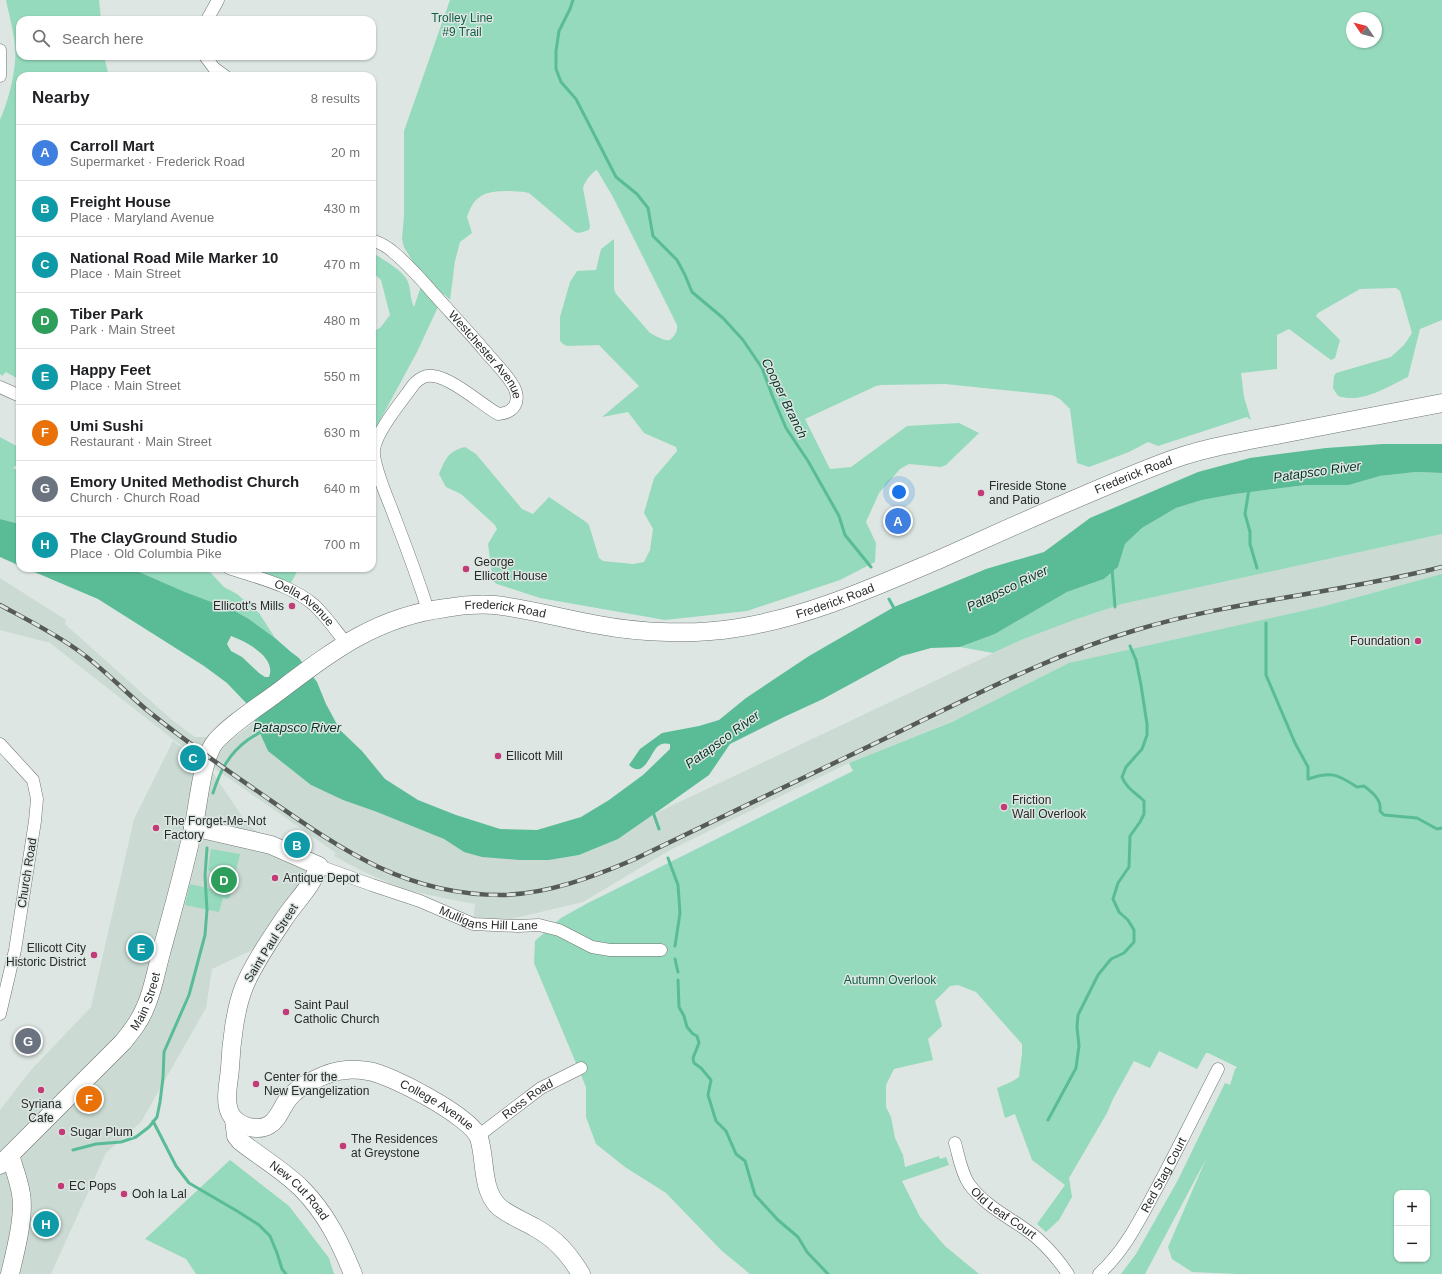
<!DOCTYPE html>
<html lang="en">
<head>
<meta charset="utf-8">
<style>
  body { margin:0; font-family:Arial,sans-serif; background:#f2f2f2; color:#202124 }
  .controls { position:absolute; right:12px; bottom:12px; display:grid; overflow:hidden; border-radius:8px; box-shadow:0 1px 3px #0004 }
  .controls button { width:36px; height:36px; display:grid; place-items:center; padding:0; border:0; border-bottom:1px solid #e0e0e0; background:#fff; color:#202124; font:20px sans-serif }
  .compass { position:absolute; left:1346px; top:12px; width:36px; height:36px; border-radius:50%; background:#fff; box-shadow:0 1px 3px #0004; rotate:305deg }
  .you { position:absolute; left:899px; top:492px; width:14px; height:14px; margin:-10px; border:3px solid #fff; border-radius:50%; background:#1a73e8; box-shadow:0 0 0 6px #1a73e833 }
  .badge { display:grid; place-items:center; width:26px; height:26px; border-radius:50%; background:#7c3aed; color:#fff; font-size:13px; font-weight:700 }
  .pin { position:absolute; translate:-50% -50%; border:2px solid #fff; box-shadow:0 1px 4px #0006 }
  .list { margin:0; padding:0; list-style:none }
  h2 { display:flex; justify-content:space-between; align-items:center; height:52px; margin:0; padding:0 16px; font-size:17px }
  h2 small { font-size:13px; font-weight:400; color:#757577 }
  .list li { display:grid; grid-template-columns:26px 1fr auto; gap:12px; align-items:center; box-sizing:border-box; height:56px; padding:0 16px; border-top:1px solid #e0e0e0 }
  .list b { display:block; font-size:15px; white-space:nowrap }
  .list p { margin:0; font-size:13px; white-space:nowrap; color:#757577 }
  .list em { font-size:13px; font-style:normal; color:#757577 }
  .icon { flex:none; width:22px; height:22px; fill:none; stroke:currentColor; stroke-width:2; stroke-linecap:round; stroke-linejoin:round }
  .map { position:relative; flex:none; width:1442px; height:1274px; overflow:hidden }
  .search { position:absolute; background:#fff; box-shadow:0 1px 3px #0004; left:16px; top:16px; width:360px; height:44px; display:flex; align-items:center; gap:10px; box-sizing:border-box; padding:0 14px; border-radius:12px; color:#757577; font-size:15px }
  .panel { position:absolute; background:#fff; box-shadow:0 1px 3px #0004; left:16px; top:72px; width:360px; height:500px; border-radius:12px }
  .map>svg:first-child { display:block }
  .built { fill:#cbdbd4 }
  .green { fill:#95dabc; fill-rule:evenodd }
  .water { fill:#5abc97; fill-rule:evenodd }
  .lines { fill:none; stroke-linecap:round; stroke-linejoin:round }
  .stream { stroke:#5abc97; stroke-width:3 }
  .street-casing { stroke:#6e7672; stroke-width:13 }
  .secondary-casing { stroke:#6e7672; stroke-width:19 }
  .street { stroke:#fff; stroke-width:12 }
  .secondary { stroke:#fff; stroke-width:18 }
  .rail-casing { stroke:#565b58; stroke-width:4.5 }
  .rail { stroke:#dde6e2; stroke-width:3; stroke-dasharray:9; stroke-linecap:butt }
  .poi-dot { fill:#c23a76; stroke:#dde6e2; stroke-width:1.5 }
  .labels { text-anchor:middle; stroke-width:3; stroke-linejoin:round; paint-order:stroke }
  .park-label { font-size:12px; fill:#0f5e45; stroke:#dde6e2 }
  .street-label { font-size:12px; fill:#282b29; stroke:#dde6e2 }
  .poi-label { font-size:12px; fill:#282b29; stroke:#dde6e2; text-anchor:start }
  .water-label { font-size:13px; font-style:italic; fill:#053425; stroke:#dde6e2 }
</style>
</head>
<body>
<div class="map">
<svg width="1442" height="1274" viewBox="0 0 1442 1274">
  <rect width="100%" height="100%" fill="#dde6e2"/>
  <!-- built -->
  <path class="built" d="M 1442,534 L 1442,590 L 1017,695 L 849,763 L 670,850 L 583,902 L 490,924 L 473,922 L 475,904 L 443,898 L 403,889 L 362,871 L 334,856 L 336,853 L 214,768 L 216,759 L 227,743 L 255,722 L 268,751 L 311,785 L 343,800 L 377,812 L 444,839 L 464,852 L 519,860 L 549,860 L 579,855 L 618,839 L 654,814 L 1021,640 L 1077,619 L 1122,604 Z
    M 0,578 L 66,620 L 65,624 L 172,720 L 195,737 L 207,737 L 202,744 L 197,758 L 50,643 L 0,630 Z
    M 173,741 L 210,769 L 248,825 L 323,877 L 261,946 L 212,969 L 206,1008 L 141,1122 L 106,1153 L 51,1274 L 0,1274 L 0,1110 L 31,1070 L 91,1007 L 134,819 Z"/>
  <!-- green -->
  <path class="green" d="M 6,0 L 99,0 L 101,20 L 20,20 L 20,56 L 104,56 L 108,73 L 107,76 L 20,76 L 20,380 L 6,372 L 2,376 L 0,374 L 0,120 C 8,101 13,82 15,62 C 17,42 10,20 6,0 Z
    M 450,0 L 1442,0 L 1442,320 L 1420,329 L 1408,377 C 1387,387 1362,404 1338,396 L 1333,388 L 1334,376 L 1336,373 L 1391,357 L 1404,345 L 1412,333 L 1400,291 L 1396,288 L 1360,289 L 1318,313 L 1316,316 L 1340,340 L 1335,358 L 1331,360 L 1289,329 L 1277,335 L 1277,369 L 1241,373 L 1244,397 L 1251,420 L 1247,417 L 1158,446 L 1148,442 L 1129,452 L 1089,467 L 1077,463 L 1070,409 L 1060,399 L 1052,395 L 945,384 L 881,385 L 876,386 L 805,419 L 830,469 L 851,467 L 907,426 L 959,423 L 979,433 L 946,465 L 941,467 L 909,464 L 900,469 L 879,493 L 866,522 L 876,543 L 875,562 L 840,580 L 747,611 L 665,620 L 540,598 L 497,584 L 493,581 L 488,544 L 497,529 L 495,525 L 461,494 L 446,487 L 439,474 C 445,460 448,451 465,447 L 476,454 L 522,509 L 533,514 L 549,497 L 586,522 L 589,525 L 599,558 L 603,561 L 633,564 L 644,562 L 650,550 L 653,529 L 644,513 L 654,478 L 677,451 L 676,447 L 644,433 L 628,412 L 602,417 L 639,386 L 599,345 L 567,346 L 563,344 L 560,341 L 560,317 L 570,282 L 577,271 L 596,270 L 601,249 L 614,239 L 614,289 L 616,294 L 650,333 C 656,336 663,341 670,340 C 675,335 678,332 677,325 L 613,197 L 597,170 C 591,173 585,181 583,188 L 590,226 L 589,230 L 579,233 L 575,232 L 529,193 C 522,191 516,192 510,191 C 487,191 475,193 467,217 L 472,233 L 460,242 L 455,261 L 450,300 L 444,294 L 417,352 L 372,435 L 372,332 L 380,328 L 390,315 L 381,280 L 372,272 L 372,252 C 382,259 404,271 408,282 C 411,290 410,299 414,307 L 425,274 L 413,262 L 404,247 L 402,239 L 404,216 L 404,131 ZM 1352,18 L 1376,18 L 1376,42 L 1352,42 Z
    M 0,437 L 20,448 L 20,466 L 15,466 L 13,468 L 20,471 L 20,524 L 0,519 Z
    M 1416,472 L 1442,473 L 1442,534 L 1122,604 L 1077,619 L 1021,640 L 993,653 L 960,647 L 995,634 L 1067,592 L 1104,579 L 1118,567 L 1125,544 L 1142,528 L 1176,508 L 1202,500 L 1235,494 L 1306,485 L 1349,485 L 1380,476 Z
    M 130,568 L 203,568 L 209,571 L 224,587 L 237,594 L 259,613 L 275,638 L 249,619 L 233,610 L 185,592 Z
    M 247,568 L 299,568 L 291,583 Z
    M 1442,574 L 1442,1274 L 1239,1274 L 1192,1272 L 1172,1259 L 1168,1247 L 1206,1159 L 1145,1274 L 1121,1274 L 1136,1254 L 1178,1180 L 1225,1083 L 1230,1085 L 1235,1069 L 1237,1067 L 1208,1053 L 1206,1053 L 1197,1069 L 1159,1051 L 1150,1068 L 1134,1061 L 1113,1099 L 1107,1113 L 1069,1178 L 1072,1197 L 1059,1220 L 1046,1232 L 1037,1224 L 1065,1185 L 1032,1160 L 1015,1114 L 1005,1118 L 997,1088 L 1011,1082 L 1019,1077 L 1022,1054 L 1022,1044 L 976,992 L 958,985 L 950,986 L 935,1001 L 942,1026 L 928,1039 L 933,1060 L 894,1069 L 886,1085 L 886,1107 L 891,1117 L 895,1138 L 903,1155 L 905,1167 L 939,1156 L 940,1159 L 946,1157 L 949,1165 L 902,1181 L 920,1217 L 945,1246 L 979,1274 L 750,1274 L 722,1251 L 666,1193 L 625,1167 L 596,1144 L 586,1117 L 586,1087 L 534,963 L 535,941 L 561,918 L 586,904 L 853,771 L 849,763 L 954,721 L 1069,663 L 1325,606 ZM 1397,1193 L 1427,1193 L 1427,1259 L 1397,1259 Z
    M 211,849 L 240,854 L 230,897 L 227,899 L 223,898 L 219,912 L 185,905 L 190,884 L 212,889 L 215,876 L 208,870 Z
    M 230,1160 L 289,1206 L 329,1258 L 334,1274 L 196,1274 L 186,1259 L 145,1239 Z"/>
  <!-- water -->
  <path class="water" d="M 1383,444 L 1442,444 L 1442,473 L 1416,472 L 1380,476 L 1349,485 L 1306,485 L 1235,494 L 1202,500 L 1176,508 L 1142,528 L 1125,544 L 1118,567 L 1104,579 L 1067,592 L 995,634 L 960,647 L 931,648 L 902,656 L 823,699 L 784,717 L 730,744 L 709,775 L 654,814 L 618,839 L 579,855 L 549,860 L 519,860 L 482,857 L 464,852 L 444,839 L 377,812 L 343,800 L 311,785 L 268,751 L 247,704 L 227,683 L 204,666 L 98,599 L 25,568 L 130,568 L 185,592 L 233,610 L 249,619 L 275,638 L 291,652 L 299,658 L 317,682 L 326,704 L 340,730 L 362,751 L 385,779 L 418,800 L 456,815 L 500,829 L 537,830 L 581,817 L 609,800 L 643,775 L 670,749 L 670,744 C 665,743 661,743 657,747 C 650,754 644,779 629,765 L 640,749 L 662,733 L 699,726 L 719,720 L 746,698 L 809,656 L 894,607 L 986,569 L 1044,552 L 1090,518 L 1198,472 L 1250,458 L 1326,448 ZM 231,636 C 245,641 277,657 269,677 L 265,677 L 259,673 L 242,657 L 231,651 L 227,644 Z
    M 0,519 L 20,524 L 20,566 L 0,557 Z"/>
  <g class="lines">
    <!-- stream -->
    <path class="stream" d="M 573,0 L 570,9 L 559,31 L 556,51 L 556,69 L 561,82 L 576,99 L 616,177 L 637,194 L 648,208 L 653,236 L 677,260 L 685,275 L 692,292 L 723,318 L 743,340 L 762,368 L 772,395 L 786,428 L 808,461 L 839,516 L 845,535 L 871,567
      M 1249,489 L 1245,514 L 1250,532 L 1250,544 L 1257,568
      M 1112,569 L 1115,607
      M 889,599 L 895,610
      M 1266,623 L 1266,675 L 1295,743 L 1308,767 L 1308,779 C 1331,771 1337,774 1357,787 L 1364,786 C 1372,792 1382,800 1380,811 L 1384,815 L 1417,818 L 1437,829 L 1442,828
      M 213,793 C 220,771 229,753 249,739 C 254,736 258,733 263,731
      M 653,812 L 659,829
      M 668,858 L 678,885 L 680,913 L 675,946
      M 675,959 L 678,972
      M 678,980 L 679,1007 L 684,1016 L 687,1027 L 693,1034 L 697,1036 L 699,1043 L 693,1058 L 694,1063 L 701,1068 L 711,1080 L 708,1095 L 716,1121 L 726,1131 L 736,1154 L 745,1161 L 755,1195 L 778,1220 L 798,1237 L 807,1252 L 828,1274
      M 1048,1120 L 1076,1068 L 1079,1046 L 1077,1027 L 1078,1015 L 1098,975 L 1111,959 L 1124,953 L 1134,942 L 1134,930 L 1128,920 L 1119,912 L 1113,899 L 1118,883 L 1129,867 L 1130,836 L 1140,822 L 1144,814 L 1144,801 C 1136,793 1126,788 1122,777 L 1126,767 L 1142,749 L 1147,735 L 1147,724 L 1141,685 L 1136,660 L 1130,646
      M 153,1121 L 176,1166 L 189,1183 L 237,1211 L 259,1225 L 270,1236 L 277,1253 L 282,1269 L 286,1274
      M 73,1150 L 96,1144 L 121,1142 L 136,1137 L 149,1127 L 157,1117 L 160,1102 L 163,1078 L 164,1052 L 189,995 L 205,935 L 207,910 L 205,876 L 207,848"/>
    <!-- street casing -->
    <g class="street-casing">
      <g id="street">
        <path d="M 207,20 L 218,0"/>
        <path d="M 0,50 L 0,76"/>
        <path d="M 205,56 L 214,68 L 225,76"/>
        <path id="s1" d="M 372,240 C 380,243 387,246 393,252 C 408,264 421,279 434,294 C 451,313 468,331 485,351 C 494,362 507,374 514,387 C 521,402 514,413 498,414 C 481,404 452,378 433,376 C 425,375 420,378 414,384 C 403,400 377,430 374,449 C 372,465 389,501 395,518 C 407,549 418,579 428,610"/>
        <path d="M 0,387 L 20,396"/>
        <path id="s2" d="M 229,568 C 258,578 291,585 314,605 C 326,616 336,631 346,643"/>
        <path d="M 0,744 L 33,780 L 37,799 L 35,821 L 15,950 L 0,1014"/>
        <path id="s3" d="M 319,866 L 372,885 L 420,901 L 473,924 L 518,926 L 539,925 L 559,930 L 592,947 L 610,950 L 661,950"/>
        <path id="s4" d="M 478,1136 L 541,1088 L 581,1068"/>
        <path id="s5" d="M 955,1143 C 959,1157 961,1172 969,1184 C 988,1210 1015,1219 1038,1239 C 1049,1249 1060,1262 1068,1274"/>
        <path id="s6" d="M 1099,1274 C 1123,1252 1137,1225 1152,1197 C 1175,1155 1196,1112 1218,1069"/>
      </g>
    </g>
    <!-- secondary casing -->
    <g class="secondary-casing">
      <g id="secondary">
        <path id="s7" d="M 193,827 L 271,845 L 319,866 C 312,886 298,899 286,916 C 272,937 253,964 244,987 C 235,1009 231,1045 230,1068 C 229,1082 224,1100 230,1113 C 236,1126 257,1132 269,1125 C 279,1119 282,1106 289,1098 C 299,1085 329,1071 346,1070 C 353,1069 361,1070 368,1071 C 390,1074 472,1117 479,1138 C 486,1160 481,1188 498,1206 C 508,1215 522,1220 534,1227 C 556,1239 568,1253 581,1274"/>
        <path id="s8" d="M 234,1119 L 236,1136 L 240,1141 C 260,1157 283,1170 301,1188 C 326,1213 340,1242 353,1274"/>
        <path d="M 10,1155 C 14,1168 19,1181 21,1194 C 25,1215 15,1253 10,1274"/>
        <path id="s9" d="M 0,1165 L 123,1042 C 132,1031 140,1021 145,1008 C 153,991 156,971 161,953 C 173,909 186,864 195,819 C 199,798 203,755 216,741 C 231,724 255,709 274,695 C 330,653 374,617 446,608 C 462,605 479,604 495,605 C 530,609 564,619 599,625 C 640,633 696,635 737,628 C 808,617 872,588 938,560 C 1012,527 1087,492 1163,463 C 1201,448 1241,442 1282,434 C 1335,424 1389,413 1442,403"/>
      </g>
    </g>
    <!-- street -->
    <use href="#street" class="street"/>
    <!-- secondary -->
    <use href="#secondary" class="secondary"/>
    <!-- rail casing -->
    <g class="rail-casing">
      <path id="rail" d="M 0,605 C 26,619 52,632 76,649 C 102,667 124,691 148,711 C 184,740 222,767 260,793 C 338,847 402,895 502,895 C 548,894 593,877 635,859 C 726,815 817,771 909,727 C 983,691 1057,653 1136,630 C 1236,600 1341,593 1442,567"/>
    </g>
    <!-- rail -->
    <use href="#rail" class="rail"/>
  </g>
  <!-- markers -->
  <g class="poi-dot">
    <circle cx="981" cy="493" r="4"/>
    <circle cx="466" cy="569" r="4"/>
    <circle cx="292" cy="606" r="4"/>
    <circle cx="1418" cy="641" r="4"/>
    <circle cx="498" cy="756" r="4"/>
    <circle cx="1004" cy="807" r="4"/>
    <circle cx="156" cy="828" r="4"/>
    <circle cx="275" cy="878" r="4"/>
    <circle cx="94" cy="955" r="4"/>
    <circle cx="286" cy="1012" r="4"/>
    <circle cx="256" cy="1084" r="4"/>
    <circle cx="41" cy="1090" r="4"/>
    <circle cx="62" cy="1132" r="4"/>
    <circle cx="343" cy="1146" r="4"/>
    <circle cx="61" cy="1186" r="4"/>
    <circle cx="124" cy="1194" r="4"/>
  </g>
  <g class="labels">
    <!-- park labels -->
    <g class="park-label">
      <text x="462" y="22">Trolley Line<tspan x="462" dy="14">#9 Trail</tspan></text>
      <text x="890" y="984">Autumn Overlook</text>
    </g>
    <!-- street labels -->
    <g class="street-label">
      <text dy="4" stroke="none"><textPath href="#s1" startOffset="163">Westchester Avenue</textPath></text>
      <text dy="4" stroke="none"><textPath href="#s9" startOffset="1481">Frederick Road</textPath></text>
      <text dy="4" stroke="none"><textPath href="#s9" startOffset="1157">Frederick Road</textPath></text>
      <text dy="4" stroke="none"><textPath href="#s2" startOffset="84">Oella Avenue</textPath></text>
      <text dy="4" stroke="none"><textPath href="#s9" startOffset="821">Frederick Road</textPath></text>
      <text transform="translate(27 873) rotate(-81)" y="4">Church Road</text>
      <text dy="4" stroke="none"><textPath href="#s3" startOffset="179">Mulligans Hill Lane</textPath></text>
      <text transform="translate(271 943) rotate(-58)" y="4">Saint Paul Street</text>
      <text dy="4" stroke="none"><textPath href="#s9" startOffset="221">Main Street</textPath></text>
      <text dy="4" stroke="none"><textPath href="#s4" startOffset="62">Ross Road</textPath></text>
      <text dy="4" stroke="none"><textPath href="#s7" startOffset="646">College Avenue</textPath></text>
      <text dy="4" stroke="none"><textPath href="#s6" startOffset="119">Red Stag Court</textPath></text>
      <text dy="4" stroke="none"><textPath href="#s8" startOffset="101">New Cut Road</textPath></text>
      <text dy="4" stroke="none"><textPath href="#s5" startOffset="89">Old Leaf Court</textPath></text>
    </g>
    <!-- poi labels -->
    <g class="poi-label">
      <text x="989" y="490">Fireside Stone<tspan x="989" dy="14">and Patio</tspan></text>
      <text x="474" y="566">George<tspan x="474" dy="14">Ellicott House</tspan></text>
      <text x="284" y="610" text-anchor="end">Ellicott's Mills</text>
      <text x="1410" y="645" text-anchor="end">Foundation</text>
      <text x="506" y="760">Ellicott Mill</text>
      <text x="1012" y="804">Friction<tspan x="1012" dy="14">Wall Overlook</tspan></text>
      <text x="164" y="825">The Forget-Me-Not<tspan x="164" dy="14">Factory</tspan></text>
      <text x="283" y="882">Antique Depot</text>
      <text x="86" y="952" text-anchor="end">Ellicott City<tspan x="86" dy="14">Historic District</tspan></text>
      <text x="294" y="1009">Saint Paul<tspan x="294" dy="14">Catholic Church</tspan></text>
      <text x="264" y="1081">Center for the<tspan x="264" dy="14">New Evangelization</tspan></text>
      <text x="41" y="1108" text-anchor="middle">Syriana<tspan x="41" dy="14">Cafe</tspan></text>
      <text x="70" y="1136">Sugar Plum</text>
      <text x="351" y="1143">The Residences<tspan x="351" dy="14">at Greystone</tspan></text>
      <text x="69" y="1190">EC Pops</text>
      <text x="132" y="1198">Ooh la Lal</text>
    </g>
    <!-- water labels -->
    <g class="water-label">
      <text transform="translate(785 398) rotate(64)" y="5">Cooper Branch</text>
      <text transform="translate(1317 471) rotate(-8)" y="5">Patapsco River</text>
      <text transform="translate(1007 588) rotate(-26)" y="5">Patapsco River</text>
      <text x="297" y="732">Patapsco River</text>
      <text transform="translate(722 739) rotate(-36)" y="5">Patapsco River</text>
    </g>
  </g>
</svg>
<div class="controls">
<button>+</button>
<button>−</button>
</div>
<svg class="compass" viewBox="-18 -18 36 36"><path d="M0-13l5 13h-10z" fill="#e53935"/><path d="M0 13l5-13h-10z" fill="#757577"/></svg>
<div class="you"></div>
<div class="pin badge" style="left:898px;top:521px;background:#3f7fe0">A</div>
<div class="pin badge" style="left:297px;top:845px;background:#0f9aa8">B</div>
<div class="pin badge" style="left:193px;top:758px;background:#0f9aa8">C</div>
<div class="pin badge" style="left:224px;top:880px;background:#2e9e5b">D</div>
<div class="pin badge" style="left:141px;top:948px;background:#0f9aa8">E</div>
<div class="pin badge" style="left:89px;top:1099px;background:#e8710a">F</div>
<div class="pin badge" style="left:28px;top:1041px;background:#6b7280">G</div>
<div class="pin badge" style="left:46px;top:1224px;background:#0f9aa8">H</div>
<div class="search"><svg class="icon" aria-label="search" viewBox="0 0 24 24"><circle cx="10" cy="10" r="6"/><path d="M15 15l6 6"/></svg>Search here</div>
<section class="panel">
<h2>Nearby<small>8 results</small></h2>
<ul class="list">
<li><span class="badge" style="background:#3f7fe0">A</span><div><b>Carroll Mart</b><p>Supermarket · Frederick Road</p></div><em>20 m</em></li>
<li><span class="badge" style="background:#0f9aa8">B</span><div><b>Freight House</b><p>Place · Maryland Avenue</p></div><em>430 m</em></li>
<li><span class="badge" style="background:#0f9aa8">C</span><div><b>National Road Mile Marker 10</b><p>Place · Main Street</p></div><em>470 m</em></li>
<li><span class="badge" style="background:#2e9e5b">D</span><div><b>Tiber Park</b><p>Park · Main Street</p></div><em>480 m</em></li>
<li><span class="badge" style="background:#0f9aa8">E</span><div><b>Happy Feet</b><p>Place · Main Street</p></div><em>550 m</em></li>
<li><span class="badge" style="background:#e8710a">F</span><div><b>Umi Sushi</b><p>Restaurant · Main Street</p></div><em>630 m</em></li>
<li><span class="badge" style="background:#6b7280">G</span><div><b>Emory United Methodist Church</b><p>Church · Church Road</p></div><em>640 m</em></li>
<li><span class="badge" style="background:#0f9aa8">H</span><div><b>The ClayGround Studio</b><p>Place · Old Columbia Pike</p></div><em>700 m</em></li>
</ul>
</section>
</div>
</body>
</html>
